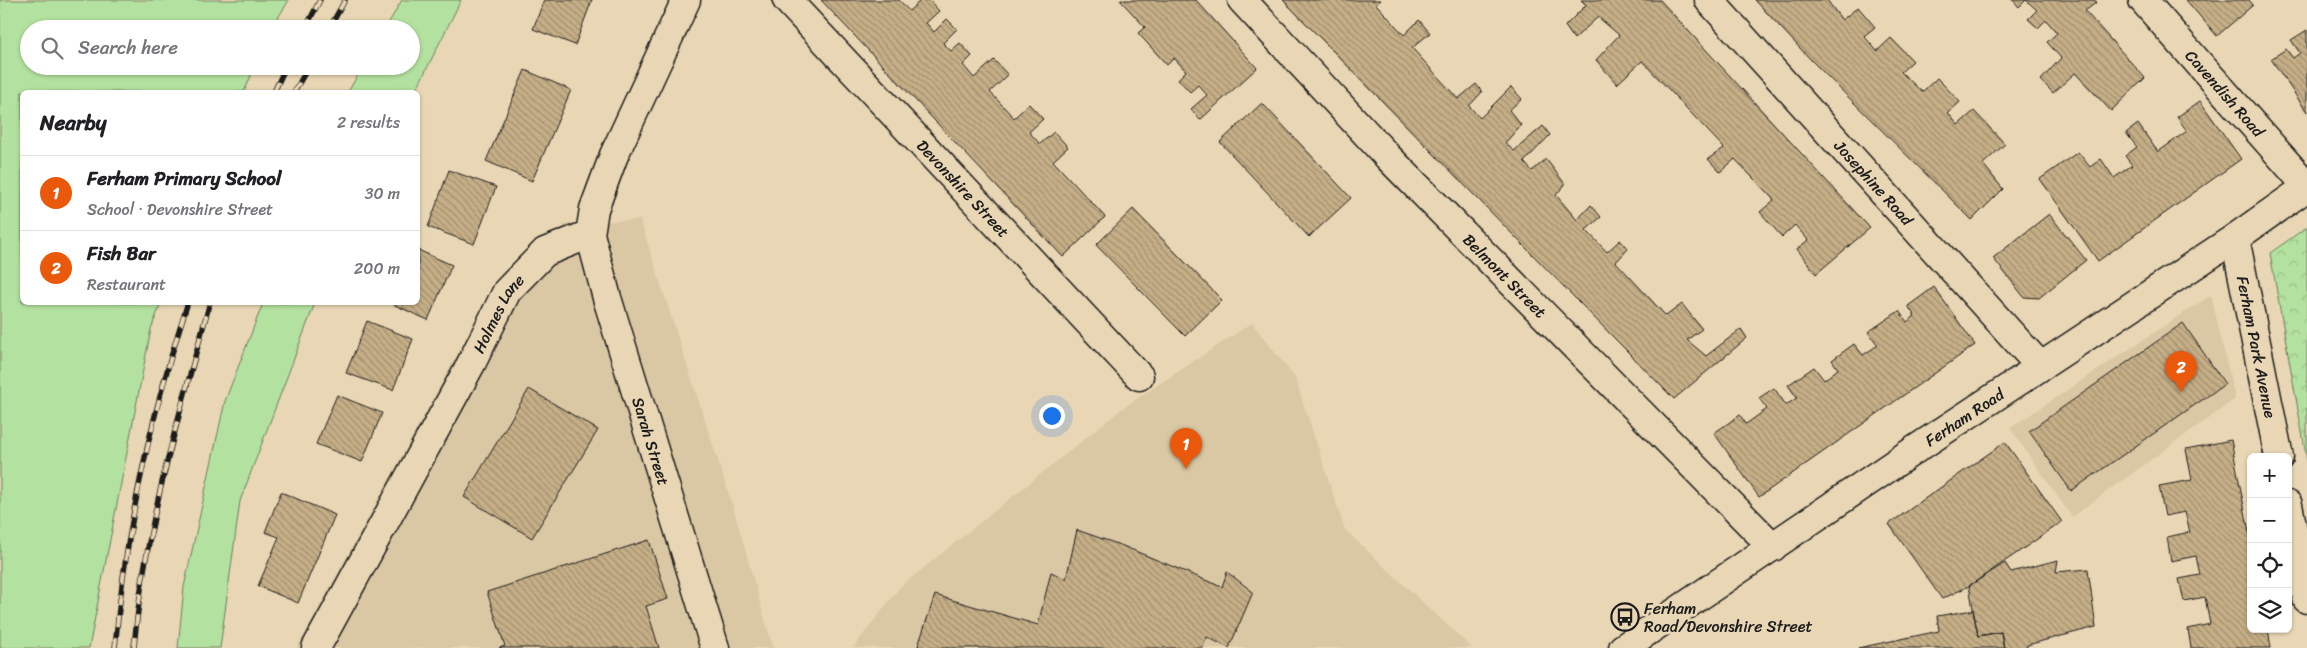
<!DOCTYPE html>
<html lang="en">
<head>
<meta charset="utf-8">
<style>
  body { margin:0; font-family:Sriracha,sans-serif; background:#f6f6f6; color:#202124 }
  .controls { position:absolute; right:15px; bottom:15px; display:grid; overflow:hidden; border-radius:8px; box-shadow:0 1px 4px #0004 }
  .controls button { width:45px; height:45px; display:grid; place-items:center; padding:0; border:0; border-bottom:1px solid #e0e0e0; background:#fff; color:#202124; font:25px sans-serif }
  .you { position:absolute; left:1051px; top:415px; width:18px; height:18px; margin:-12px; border:4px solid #fff; border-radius:50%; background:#1a73e8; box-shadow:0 0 0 8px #1a73e833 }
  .badge { display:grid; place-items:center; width:32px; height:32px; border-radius:50%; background:#ea580c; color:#fff; font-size:16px; font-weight:700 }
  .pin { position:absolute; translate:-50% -41px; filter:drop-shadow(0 1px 2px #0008) }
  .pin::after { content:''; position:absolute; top:26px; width:18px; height:15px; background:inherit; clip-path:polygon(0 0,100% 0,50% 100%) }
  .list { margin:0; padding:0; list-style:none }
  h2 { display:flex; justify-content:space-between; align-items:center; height:65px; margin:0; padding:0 20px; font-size:21px }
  h2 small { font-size:16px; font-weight:400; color:#757577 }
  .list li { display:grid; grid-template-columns:32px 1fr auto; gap:15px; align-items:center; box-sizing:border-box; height:75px; padding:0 20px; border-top:1px solid #e0e0e0 }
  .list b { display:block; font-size:19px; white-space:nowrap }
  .list p { margin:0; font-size:16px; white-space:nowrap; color:#757577 }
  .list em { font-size:16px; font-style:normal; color:#757577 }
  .icon { flex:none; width:28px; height:28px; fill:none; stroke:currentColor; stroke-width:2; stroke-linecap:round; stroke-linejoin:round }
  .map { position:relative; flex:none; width:2307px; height:648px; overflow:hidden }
  .search { position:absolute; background:#fff; box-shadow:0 1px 4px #0004; left:20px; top:20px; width:400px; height:55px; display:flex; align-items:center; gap:12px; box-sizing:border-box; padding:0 18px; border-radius:28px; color:#757577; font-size:19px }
  .panel { position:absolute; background:#fff; box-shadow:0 1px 4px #0004; left:20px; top:90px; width:400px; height:215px; border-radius:8px }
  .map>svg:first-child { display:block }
  .built { fill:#dac7a3 }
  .grass { fill:#b3e19f; stroke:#687e5e }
  .park { fill:url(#park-crowns); stroke:#687e5e }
  .building { fill:url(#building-back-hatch); stroke:#1c1c1c }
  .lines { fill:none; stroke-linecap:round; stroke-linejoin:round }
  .street-casing { stroke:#1c1c1c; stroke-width:31 }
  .secondary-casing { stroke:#1c1c1c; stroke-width:31 }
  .street { stroke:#e9d6b4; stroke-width:28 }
  .secondary { stroke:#e9d6b4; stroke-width:28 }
  .rail-casing { stroke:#1c1c1c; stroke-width:5.5 }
  .rail { stroke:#e9d6b4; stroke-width:4; stroke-dasharray:11; stroke-linecap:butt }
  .labels { text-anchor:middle; stroke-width:5; stroke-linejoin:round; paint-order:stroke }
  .street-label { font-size:16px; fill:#1c1c1c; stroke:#e9d6b4 }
  .poi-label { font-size:16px; fill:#1c1c1c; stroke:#e9d6b4; text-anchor:start }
</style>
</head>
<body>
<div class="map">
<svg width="2307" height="648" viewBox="0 0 2307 648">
  <defs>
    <pattern id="park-crowns" width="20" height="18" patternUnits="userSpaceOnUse" patternTransform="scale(1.25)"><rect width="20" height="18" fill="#b3e19f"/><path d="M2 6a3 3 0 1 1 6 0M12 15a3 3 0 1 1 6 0" fill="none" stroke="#99c088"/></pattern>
    <pattern id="building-back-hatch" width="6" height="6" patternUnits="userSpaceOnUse" patternTransform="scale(1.25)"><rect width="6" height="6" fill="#c6af87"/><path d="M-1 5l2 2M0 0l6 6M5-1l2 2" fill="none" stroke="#a08e6e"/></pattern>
  </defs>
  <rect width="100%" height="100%" fill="#e9d6b4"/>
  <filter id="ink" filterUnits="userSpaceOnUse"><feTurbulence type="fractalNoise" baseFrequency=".02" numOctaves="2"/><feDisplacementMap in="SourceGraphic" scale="10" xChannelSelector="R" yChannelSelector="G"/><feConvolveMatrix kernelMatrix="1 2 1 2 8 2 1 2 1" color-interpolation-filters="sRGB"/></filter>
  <g filter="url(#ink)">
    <!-- built -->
    <path class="built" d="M 640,220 L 733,507 L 773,648 L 297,648 L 501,274 L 567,223 Z
      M 2211,295 L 2235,399 L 2072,517 L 2010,428 Z
      M 1252,323 L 1295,378 L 1345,530 L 1472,648 L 853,648 L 900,587 L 1123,408 Z"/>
    <!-- grass -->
    <path class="grass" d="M 0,0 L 289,0 L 271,29 L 29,29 L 29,66 L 255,66 L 244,92 L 22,92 L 22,302 L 161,303 L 151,329 L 89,648 L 0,648 Z
      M 402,0 L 461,0 L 415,92 L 348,92 L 363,66 L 411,66 L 411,29 L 385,29 Z
      M 263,303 L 315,303 L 240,501 L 220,648 L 178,648 L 184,587 L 225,401 Z"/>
    <!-- park -->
    <path class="park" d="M 2307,227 L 2307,460 L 2270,253 Z"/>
    <!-- building -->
    <path class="building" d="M 544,0 L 592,0 L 575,45 L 533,29 Z
      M 821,0 L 899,0 L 909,11 L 921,0 L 929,0 L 939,11 L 926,23 L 934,32 L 947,19 L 957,29 L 943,43 L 951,51 L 960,43 L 972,56 L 963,65 L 974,78 L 994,60 L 1008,75 L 990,92 L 1014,118 L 1029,104 L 1043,119 L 1029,132 L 1040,144 L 1054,132 L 1068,147 L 1053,161 L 1105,217 L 1063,257 Z
      M 1120,0 L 1196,0 L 1257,68 L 1200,120 L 1191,109 L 1207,95 L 1198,85 L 1190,92 L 1178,79 L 1186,71 L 1174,58 L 1167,65 L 1138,33 L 1145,27 Z
      M 1283,0 L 1380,0 L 1376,4 L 1404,35 L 1419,20 L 1430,33 L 1412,48 L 1458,99 L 1476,84 L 1482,92 L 1469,106 L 1480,118 L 1511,87 L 1522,99 L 1509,110 L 1521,125 L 1505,143 L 1514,151 L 1543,126 L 1550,135 L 1524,162 L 1532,171 L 1546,159 L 1565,184 L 1556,195 L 1577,220 L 1591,205 L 1601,217 L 1586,230 L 1607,252 L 1620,240 L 1628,249 L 1616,262 L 1666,316 L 1682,304 L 1702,329 L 1687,340 L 1706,356 L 1741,329 L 1747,338 L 1674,399 Z
      M 1581,0 L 1660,0 L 1870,228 L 1816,274 L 1797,249 L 1808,240 L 1795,225 L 1782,237 L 1760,212 L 1774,200 L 1735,159 L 1720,172 L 1708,159 L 1724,148 L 1642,61 L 1617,84 L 1596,60 L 1619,35 L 1598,17 L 1574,39 L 1565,26 L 1586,5 Z
      M 1755,0 L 1827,0 L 1842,20 L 1858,7 L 1875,27 L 1864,36 L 1877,51 L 1891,38 L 1913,61 L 1901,72 L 1922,92 L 1937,78 L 1960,102 L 1948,113 L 1958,125 L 1974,111 L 2005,144 L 1983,164 L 2003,189 L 1972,220 L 1811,60 Z
      M 2013,0 L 2026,0 L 2019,7 Z
      M 2026,0 L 2094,0 L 2097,2 L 2085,11 L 2145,78 L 2111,111 L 2075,73 L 2053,93 L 2041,80 L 2061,58 L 2047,42 L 2057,33 L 2046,20 L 2038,28 L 2028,19 L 2037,10 Z
      M 2186,0 L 2249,0 L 2253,5 L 2217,36 Z
      M 2307,30 L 2307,112 L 2271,59 L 2286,49 L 2293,58 L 2300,53 L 2291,40 Z
      M 525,70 L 571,90 L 532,181 L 486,161 Z
      M 2200,101 L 2241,159 L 2098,261 L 2040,179 L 2078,152 L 2090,167 L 2101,159 L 2114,178 L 2132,165 L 2125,156 L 2137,147 L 2126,133 L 2138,124 L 2158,152 L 2187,131 L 2177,117 Z
      M 1262,103 L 1351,198 L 1309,237 L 1220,142 Z
      M 449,170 L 496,187 L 474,244 L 428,227 Z
      M 1133,209 L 1222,300 L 1185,336 L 1096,245 Z
      M 2049,214 L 2086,260 L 2039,298 L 2024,297 L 1993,258 Z
      M 418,250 L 452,265 L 428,320 L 388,302 L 418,302 Z
      M 1934,287 L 1975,345 L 1759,497 L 1714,433 L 1740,415 L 1746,424 L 1767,409 L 1759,398 L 1774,388 L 1786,405 L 1797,398 L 1788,385 L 1814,367 L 1824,380 L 1838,369 L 1832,360 L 1854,344 L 1863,355 L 1878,345 L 1868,332 L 1899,311 L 1907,322 L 1915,316 L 1908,306 Z
      M 367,321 L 413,339 L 393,390 L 346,373 Z
      M 2183,323 L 2225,384 L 2071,491 L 2029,431 Z
      M 529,389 L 598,430 L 532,538 L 464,497 Z
      M 337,395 L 382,413 L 362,462 L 316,444 Z
      M 2231,440 L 2251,542 L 2251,629 L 2268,629 L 2271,648 L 2191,648 L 2188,629 L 2210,624 L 2205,597 L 2184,601 L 2179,579 L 2200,575 L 2196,556 L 2171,561 L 2167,537 L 2190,532 L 2185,512 L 2165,516 L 2159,486 L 2192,480 L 2186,449 Z
      M 2005,442 L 2062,522 L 1969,586 L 1942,599 L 1889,524 Z
      M 281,492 L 335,515 L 298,603 L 258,586 L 279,537 L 265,532 Z
      M 1077,530 L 1123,546 L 1222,587 L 1227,572 L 1253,592 L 1229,648 L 1207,637 L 1202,648 L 924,648 L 918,646 L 935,595 L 1038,625 L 1051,572 L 1066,579 Z
      M 649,540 L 668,599 L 646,606 L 659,648 L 499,648 L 505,646 L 487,592 Z
      M 2058,560 L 2056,572 L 2088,569 L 2096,627 L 2027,645 L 2027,648 L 2004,648 L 2001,632 L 1978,636 L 1969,586 L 2005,563 L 2011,572 Z
      M 1973,610 L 1978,636 L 2001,632 L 2004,648 L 1858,648 L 1939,631 L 1937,616 Z"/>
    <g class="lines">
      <!-- street casing -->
      <g class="street-casing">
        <g id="street">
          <path id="s1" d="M 787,0 L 1139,376"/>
          <path id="s2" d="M 1242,0 L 1388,157 L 1773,547"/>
          <path id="s3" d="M 1709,0 L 2040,366"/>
          <path id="s4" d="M 2143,0 L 2307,186"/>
          <path id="s5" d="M 590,234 L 607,298 L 715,648"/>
          <path id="s6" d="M 2235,238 L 2279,457"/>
          <path d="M 2288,505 L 2307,599"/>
          <path id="s7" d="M 316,648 L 472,362 L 507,291 L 545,252 L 590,234 L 594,209 L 614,155 L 686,0"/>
        </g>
      </g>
      <!-- secondary casing -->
      <g class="secondary-casing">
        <g id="secondary">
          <path id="s8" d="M 1623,648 L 1913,451 L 2235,238 L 2307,187"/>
        </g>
      </g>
      <!-- street -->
      <use href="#street" class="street"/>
      <!-- secondary -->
      <use href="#secondary" class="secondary"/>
      <!-- rail casing -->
      <g class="rail-casing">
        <path id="rail" d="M 305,29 L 320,0
          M 329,29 L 345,0
          M 274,92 L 286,66
          M 294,92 L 309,66
          M 115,648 C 125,533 152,412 188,302
          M 134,648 C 144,530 179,416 210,302"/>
      </g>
      <!-- rail -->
      <use href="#rail" class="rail"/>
    </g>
  </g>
  <!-- icons -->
  <defs>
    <g id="bus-ring" transform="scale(1.4375)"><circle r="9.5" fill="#e9d6b4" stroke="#1c1c1c" stroke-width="1.5"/><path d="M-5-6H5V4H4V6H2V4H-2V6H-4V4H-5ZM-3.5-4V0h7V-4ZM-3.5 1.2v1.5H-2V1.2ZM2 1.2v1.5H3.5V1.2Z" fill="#1c1c1c"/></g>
  </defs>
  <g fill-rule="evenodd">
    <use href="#bus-ring" x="1625" y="617"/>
  </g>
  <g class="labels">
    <!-- street labels -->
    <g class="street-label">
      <text dy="6" stroke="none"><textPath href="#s4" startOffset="124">Cavendish Road</textPath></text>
      <text dy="6" stroke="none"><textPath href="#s3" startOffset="246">Josephine Road</textPath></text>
      <text dy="6" stroke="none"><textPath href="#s1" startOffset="258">Devonshire Street</textPath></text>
      <text dy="6" stroke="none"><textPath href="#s2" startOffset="381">Belmont Street</textPath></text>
      <text dy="6" stroke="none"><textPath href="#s7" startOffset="381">Holmes Lane</textPath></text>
      <text dy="6" stroke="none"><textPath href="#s6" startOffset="111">Ferham Park Avenue</textPath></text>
      <text dy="6" stroke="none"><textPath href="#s8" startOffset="412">Ferham Road</textPath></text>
      <text dy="6" stroke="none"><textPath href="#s5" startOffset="216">Sarah Street</textPath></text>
    </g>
    <!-- poi labels -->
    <g class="poi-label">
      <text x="1644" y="614">Ferham<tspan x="1644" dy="18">Road/Devonshire Street</tspan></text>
    </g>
  </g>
</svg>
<div class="controls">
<button>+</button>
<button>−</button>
<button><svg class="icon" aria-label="locate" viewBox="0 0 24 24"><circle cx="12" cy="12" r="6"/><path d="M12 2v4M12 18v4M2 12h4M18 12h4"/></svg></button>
<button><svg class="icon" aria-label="layers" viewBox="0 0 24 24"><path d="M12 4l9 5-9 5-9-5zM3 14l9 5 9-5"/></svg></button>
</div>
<div class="you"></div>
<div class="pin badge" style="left:1186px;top:469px">1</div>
<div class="pin badge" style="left:2181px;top:392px">2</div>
<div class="search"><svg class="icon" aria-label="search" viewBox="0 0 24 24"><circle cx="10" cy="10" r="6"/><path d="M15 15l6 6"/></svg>Search here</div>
<section class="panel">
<h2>Nearby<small>2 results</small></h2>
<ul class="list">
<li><span class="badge">1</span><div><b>Ferham Primary School</b><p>School · Devonshire Street</p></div><em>30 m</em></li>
<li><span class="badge">2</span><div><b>Fish Bar</b><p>Restaurant</p></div><em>200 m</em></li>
</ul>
</section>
</div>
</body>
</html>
